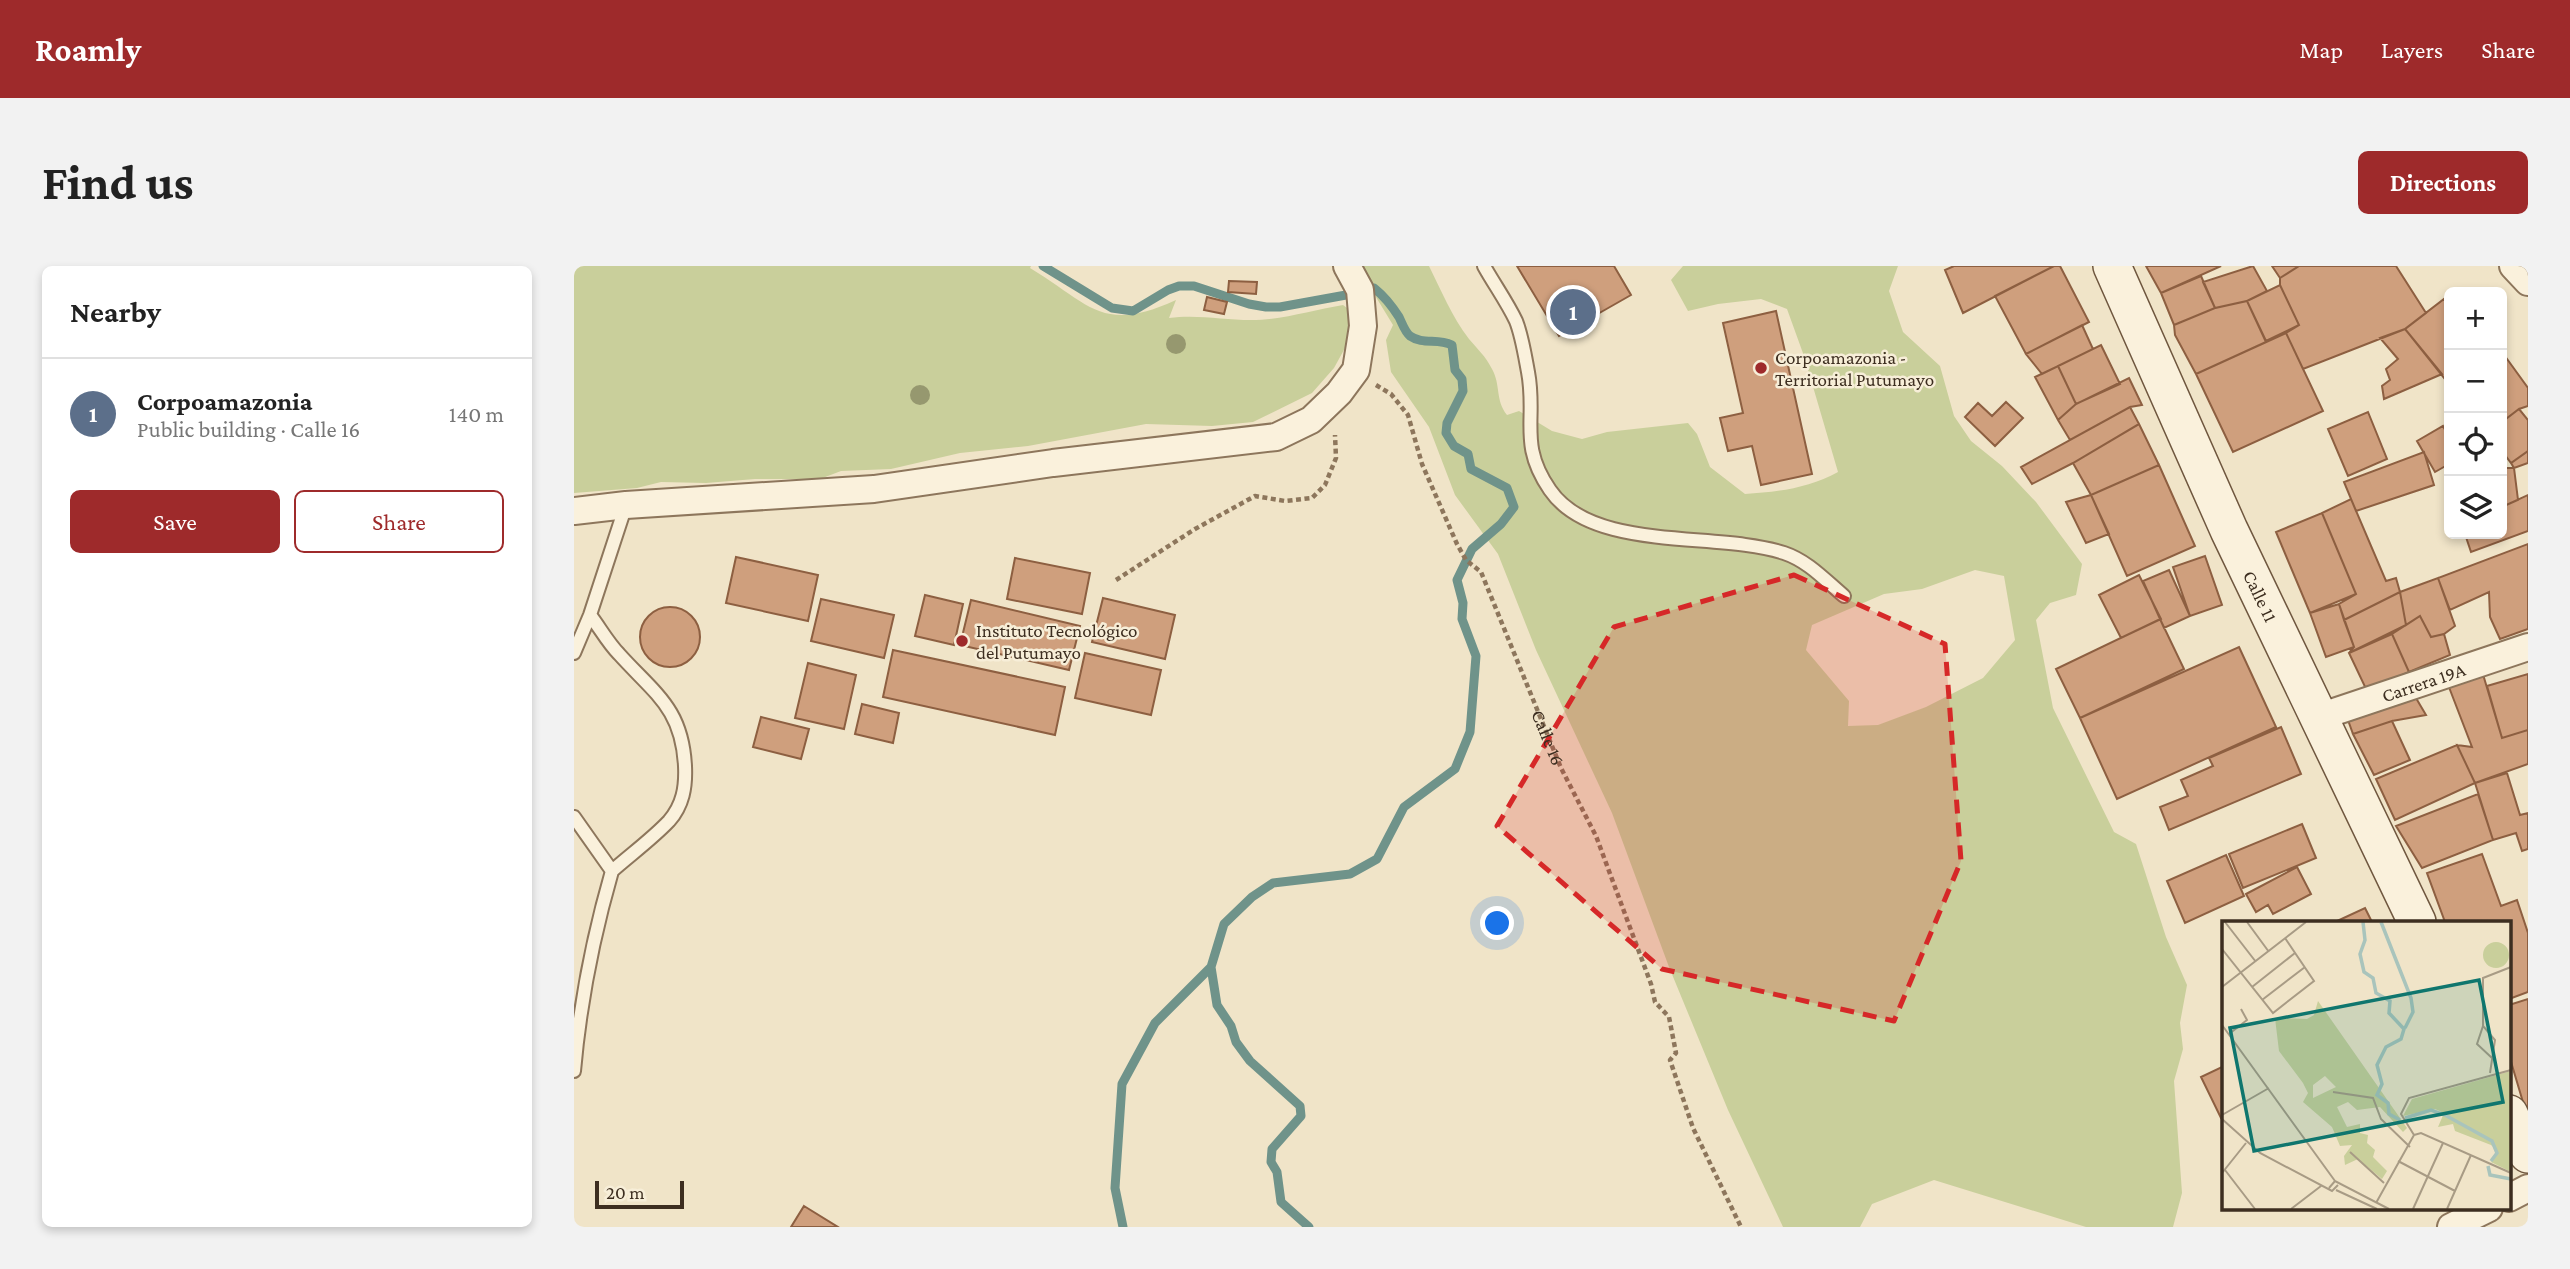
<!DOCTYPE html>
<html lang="en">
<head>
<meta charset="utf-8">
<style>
  body { margin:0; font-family:"Crimson Pro",serif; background:#f2f2f2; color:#222 }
  .controls { position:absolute; right:21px; top:21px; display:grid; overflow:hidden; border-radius:10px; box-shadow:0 4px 10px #0003 }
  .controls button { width:63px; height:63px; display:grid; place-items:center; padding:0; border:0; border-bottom:2px solid #e0e0e0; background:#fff; color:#222; font:35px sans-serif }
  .scale { position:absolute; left:21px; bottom:18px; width:89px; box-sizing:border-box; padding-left:7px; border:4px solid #3d2e20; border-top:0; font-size:19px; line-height:24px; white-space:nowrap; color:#3d2e20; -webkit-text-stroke:5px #f7eed8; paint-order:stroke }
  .you { position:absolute; left:924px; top:658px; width:24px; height:24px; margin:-18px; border:5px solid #fff; border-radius:50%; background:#1a73e8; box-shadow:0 0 0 10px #1a73e833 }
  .badge { display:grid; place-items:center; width:46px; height:46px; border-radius:50%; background:#9e2a2b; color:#fff; font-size:23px; font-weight:700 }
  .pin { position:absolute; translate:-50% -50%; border:4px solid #fff; box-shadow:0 2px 7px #0006 }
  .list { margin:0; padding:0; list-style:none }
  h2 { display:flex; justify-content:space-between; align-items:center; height:91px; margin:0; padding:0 28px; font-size:30px }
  h2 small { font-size:23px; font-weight:400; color:#767676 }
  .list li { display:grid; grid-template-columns:46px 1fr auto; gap:21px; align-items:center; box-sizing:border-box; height:112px; padding:0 28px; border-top:2px solid #e0e0e0 }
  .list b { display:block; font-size:26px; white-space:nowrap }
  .list p { margin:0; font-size:23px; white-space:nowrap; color:#767676 }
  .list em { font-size:23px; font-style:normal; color:#767676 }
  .actions { display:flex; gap:14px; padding:21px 28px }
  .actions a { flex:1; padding:16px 0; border:2px solid #9e2a2b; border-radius:10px; text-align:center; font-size:24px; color:#9e2a2b }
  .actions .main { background:#9e2a2b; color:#fff }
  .icon { flex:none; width:38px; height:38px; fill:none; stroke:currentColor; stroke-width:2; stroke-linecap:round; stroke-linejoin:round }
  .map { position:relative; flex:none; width:1954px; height:961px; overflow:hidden; border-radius:10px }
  header { display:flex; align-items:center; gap:42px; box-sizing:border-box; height:98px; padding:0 35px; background:#9e2a2b; color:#fff }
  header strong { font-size:33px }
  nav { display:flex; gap:38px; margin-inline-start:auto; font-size:24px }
  .intro { display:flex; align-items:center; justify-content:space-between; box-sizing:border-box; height:168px; padding:0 42px }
  h1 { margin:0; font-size:49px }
  .button { padding:18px 32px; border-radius:10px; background:#9e2a2b; color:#fff; font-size:24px; font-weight:700 }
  main { display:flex; gap:42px; padding:0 42px }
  aside { flex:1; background:#fff; border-radius:10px; box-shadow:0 4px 10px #0003 }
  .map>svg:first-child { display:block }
  .green { fill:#c9cf9b; fill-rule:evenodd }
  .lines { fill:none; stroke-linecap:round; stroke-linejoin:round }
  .stream { stroke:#6f938a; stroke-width:9 }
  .building { fill:#cf9f7d; stroke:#8d5f41; stroke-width:2 }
  .lane-casing { stroke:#8d765c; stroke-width:16 }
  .street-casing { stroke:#8d765c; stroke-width:30 }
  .secondary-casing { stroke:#6f573f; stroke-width:40 }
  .path { stroke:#8d765c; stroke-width:4.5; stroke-dasharray:5 3.5; stroke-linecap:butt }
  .lane { stroke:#faf1dc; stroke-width:12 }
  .street { stroke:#faf1dc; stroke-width:26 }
  .secondary { stroke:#faf1dc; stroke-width:37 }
  .tree { fill:#96986f }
  .marked { fill:#d62828; fill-opacity:0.2; stroke:#d62828; stroke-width:5; stroke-dasharray:14 9; stroke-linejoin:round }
  .poi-dot { fill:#9e2a2b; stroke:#f7eed8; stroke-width:2.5 }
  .labels { text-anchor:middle; stroke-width:5; stroke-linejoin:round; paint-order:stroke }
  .poi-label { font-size:19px; fill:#3d2e20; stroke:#f7eed8; text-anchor:start }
  .street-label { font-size:19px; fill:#3d2e20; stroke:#f7eed8 }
  .inset-river { fill:none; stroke:#a9c4bc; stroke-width:3.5 }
  .inset-road { fill:none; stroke:#a89b85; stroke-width:2 }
  .view { fill:#0f766e; fill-opacity:0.15; stroke:#0f766e; stroke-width:3.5 }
  .inset-edge { fill:none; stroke:#3d2e20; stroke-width:3.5 }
</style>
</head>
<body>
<header>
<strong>Roamly</strong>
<nav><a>Map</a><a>Layers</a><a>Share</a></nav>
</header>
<div class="intro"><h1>Find us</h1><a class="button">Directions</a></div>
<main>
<aside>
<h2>Nearby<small></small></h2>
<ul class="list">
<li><span class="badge" style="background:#5c6f8a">1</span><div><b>Corpoamazonia</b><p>Public building · Calle 16</p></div><em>140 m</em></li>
</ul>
<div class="actions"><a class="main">Save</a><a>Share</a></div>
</aside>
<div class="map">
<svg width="1954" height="961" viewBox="0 0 1954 961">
  <rect width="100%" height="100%" fill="#f0e4c8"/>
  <!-- green -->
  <path class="green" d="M 0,0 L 457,0 L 456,2 C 517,39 528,68 602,34 L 595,52 C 622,48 650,54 677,54 C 709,54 738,44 769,39 L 777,45 L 777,71 L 760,102 L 738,127 L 679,156 L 638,160 L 572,158 L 454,180 L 386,187 L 317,203 L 267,205 L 246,213 L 181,213 L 132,217 L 87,216 L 63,222 L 0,227 Z
    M 783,0 L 855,0 C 867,24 878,51 895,73 C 904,84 911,89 918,103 C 927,119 921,134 933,149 L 945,145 L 978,165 L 1008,173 L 1033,166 L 1114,157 L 1123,168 L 1136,201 L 1171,228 C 1204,226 1235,222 1264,206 L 1230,90 L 1213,43 L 1187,33 L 1144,38 L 1114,45 L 1097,14 L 1109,0 L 1324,0 L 1315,25 L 1329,66 L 1366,100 L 1380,150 L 1397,175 L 1428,200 L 1462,236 L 1508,298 L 1502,329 L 1476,337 L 1462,354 L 1479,442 L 1540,566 L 1562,578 L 1592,671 L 1613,719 L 1606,757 L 1609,783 L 1600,815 L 1608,927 L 1599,961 L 1512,961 L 1360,914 L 1298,938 L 1286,961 L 1209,961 L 1154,844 L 1095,701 L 1038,547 L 962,384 L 924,288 L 881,229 L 855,161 L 817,106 L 812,74 L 819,59 ZM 1401,304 L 1430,310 L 1441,374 L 1409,412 L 1352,441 L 1304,459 L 1274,460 L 1275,435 L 1232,384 L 1238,359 L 1310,328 L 1348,323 Z"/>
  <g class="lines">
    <!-- stream -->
    <path class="stream" d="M 469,0 L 538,42 L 559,45 L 594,24 L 605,20 L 620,20 L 675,38 L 692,41 L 706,41 L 772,29
      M 549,961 L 541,922 L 548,818 L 581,757 L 637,701
      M 735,961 L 707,936 L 703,906 L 697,896 L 698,883 L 727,850 L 726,840 L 676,795 L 662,776 L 657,760 L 643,739 L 637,701 L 650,658 L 678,631 L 699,617 L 776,608 L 803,593 L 830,541 L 881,503 L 896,466 L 902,390 L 888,353 L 889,337 L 883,314 L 898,283 L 927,258 L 940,241 L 933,222 L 897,203 L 894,188 L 880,180 L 872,167 L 873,157 L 889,125 L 888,113 L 881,104 L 878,79 C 863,72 849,79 836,70 C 831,66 828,57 825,51 C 818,40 810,30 800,22"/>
  </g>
  <!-- building -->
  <path class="building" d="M 943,0 L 1040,0 L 1057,29 L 985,70 Z
    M 1380,0 L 1480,0 L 1389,47 L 1371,4 Z
    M 1480,0 L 1486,0 L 1515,56 L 1452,88 L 1421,30 Z
    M 1572,0 L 1647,0 L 1587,27 Z
    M 1679,0 L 1693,25 L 1673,35 L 1641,42 L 1629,16 Z
    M 1698,0 L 1725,0 L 1706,12 Z
    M 1725,0 L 1822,0 L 1852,47 L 1831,63 L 1729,103 L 1712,67 L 1725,59 L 1706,19 L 1706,12 Z
    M 1627,10 L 1641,42 L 1600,59 L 1587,27 Z
    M 655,15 L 683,16 L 682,28 L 654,26 Z
    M 1706,19 L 1725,59 L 1692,75 L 1673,35 Z
    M 633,31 L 653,36 L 650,48 L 630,44 Z
    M 1870,33 L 1875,40 L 1874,117 L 1831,63 Z
    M 1673,35 L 1692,76 L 1622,108 L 1601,69 L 1600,59 L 1641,42 Z
    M 1202,45 L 1238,208 L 1187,219 L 1178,180 L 1154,185 L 1146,152 L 1169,147 L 1149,57 Z
    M 1508,59 L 1519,83 L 1468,108 L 1452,88 Z
    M 1831,63 L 1868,108 L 1810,133 L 1808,120 L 1816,114 L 1812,103 L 1824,93 L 1806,72 Z
    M 1712,67 L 1749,145 L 1659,186 L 1622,108 Z
    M 1527,79 L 1546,118 L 1502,138 L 1484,100 Z
    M 1928,86 L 1954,122 L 1954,140 L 1945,143 L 1928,156 Z
    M 1484,100 L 1502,138 L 1484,154 L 1461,111 Z
    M 1555,112 L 1568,139 L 1556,141 L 1496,174 L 1484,154 L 1502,138 Z
    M 1432,136 L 1449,152 L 1421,180 L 1391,151 L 1404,137 L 1418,150 Z
    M 1556,141 L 1565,158 L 1499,197 L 1458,218 L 1447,201 Z
    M 1945,143 L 1954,154 L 1954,185 L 1937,197 L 1928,185 L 1928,156 Z
    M 1794,146 L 1813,193 L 1774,210 L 1754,163 Z
    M 1565,158 L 1585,199 L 1517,229 L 1499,197 Z
    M 1869,160 L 1875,171 L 1875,198 L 1861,206 L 1843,175 Z
    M 1954,185 L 1954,197 L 1940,202 L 1937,197 Z
    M 1850,186 L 1860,219 L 1782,245 L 1770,216 Z
    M 1585,199 L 1621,280 L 1553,310 L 1517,229 Z
    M 1928,202 L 1940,202 L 1944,234 L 1928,241 Z
    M 1517,229 L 1535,268 L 1512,277 L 1492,236 Z
    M 1954,229 L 1954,265 L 1897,286 L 1891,268 L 1928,268 L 1928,241 Z
    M 1777,233 L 1812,315 L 1822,312 L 1826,326 L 1770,354 L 1765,338 L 1782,328 L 1748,247 Z
    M 1748,247 L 1782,328 L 1736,347 L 1702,266 Z
    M 1954,278 L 1954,363 L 1926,373 L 1916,351 L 1915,326 L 1876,344 L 1864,312 Z
    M 1631,290 L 1648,339 L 1616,350 L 1599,301 Z
    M 162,291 L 244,309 L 234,355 L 152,337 Z
    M 441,292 L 516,307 L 508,348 L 433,333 Z
    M 1595,304 L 1616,350 L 1590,362 L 1569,315 Z
    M 1565,309 L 1587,353 L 1547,372 L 1525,329 Z
    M 1864,312 L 1881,360 L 1870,368 L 1857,371 L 1846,350 L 1832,359 L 1826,326 Z
    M 1826,326 L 1832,359 L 1775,387 L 1780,381 L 1770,354 Z
    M 351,329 L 389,338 L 380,379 L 341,370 Z
    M 529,332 L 601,349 L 591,393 L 518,376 Z
    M 247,333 L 320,349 L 310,392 L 237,375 Z
    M 397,334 L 506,360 L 495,404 L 386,379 Z
    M 1765,338 L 1780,381 L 1752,391 L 1736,347 Z
    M66 371a30 30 0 1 1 60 0a30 30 0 1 1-60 0Z
    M 1846,350 L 1857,371 L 1870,368 L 1876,389 L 1835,406 L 1818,368 Z
    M 1586,353 L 1610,403 L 1506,452 L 1482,403 Z
    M 1818,368 L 1835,406 L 1793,425 L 1775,387 Z
    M 1665,381 L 1702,461 L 1543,533 L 1506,452 Z
    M 319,384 L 491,421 L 481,469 L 309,431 Z
    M 511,387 L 587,404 L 577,449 L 501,432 Z
    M 234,397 L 282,409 L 270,463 L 221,452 Z
    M 1908,405 L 1928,472 L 1954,464 L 1954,498 L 1901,517 L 1883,479 L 1898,481 L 1873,416 Z
    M 1954,408 L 1954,464 L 1928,472 L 1913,420 Z
    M 1839,427 L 1852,449 L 1818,455 L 1779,468 L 1774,454 Z
    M 288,438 L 325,447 L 319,477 L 281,468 Z
    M 187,451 L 235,463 L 227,493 L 179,481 Z
    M 1818,455 L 1836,494 L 1800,509 L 1779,468 Z
    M 1707,461 L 1727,508 L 1595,564 L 1586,541 L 1614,530 L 1607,514 L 1639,500 L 1635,492 Z
    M 1883,479 L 1901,517 L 1821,554 L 1802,513 Z
    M 1933,507 L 1946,549 L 1954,547 L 1954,583 L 1948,585 L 1942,567 L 1919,574 L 1901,517 Z
    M 1904,528 L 1919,574 L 1848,602 L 1822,560 Z
    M 1728,558 L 1742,592 L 1669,622 L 1655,588 Z
    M 1908,588 L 1927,640 L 1943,634 L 1954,667 L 1954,726 L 1935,733 L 1935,656 L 1871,656 L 1853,607 Z
    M 1652,589 L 1670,630 L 1611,657 L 1593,615 Z
    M 1723,601 L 1737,628 L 1699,648 L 1694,639 L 1682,646 L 1672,628 Z
    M 1791,642 L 1798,656 L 1761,656 Z
    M 1954,733 L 1954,853 L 1935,789 L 1935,739 Z
    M 1650,800 L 1650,851 L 1647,852 L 1627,811 Z
    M 230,940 L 264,961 L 217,961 Z"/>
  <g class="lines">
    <!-- lane casing -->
    <g class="lane-casing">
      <path id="lane" d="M 910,0 C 920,18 933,36 942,55 C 948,70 951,90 954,106 C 963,153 944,178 976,224 C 1019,287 1144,265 1210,287 C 1234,295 1251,314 1270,330
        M 16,349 C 26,362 34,377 45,388 C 81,428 108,442 111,500 C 112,521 109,539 95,555 C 78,573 56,589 38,605
        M 0,387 L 16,349 L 52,239
        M 0,551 L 38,605 C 19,671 6,737 0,805"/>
    </g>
    <!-- street casing -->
    <g class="street-casing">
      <g id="street">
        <path d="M 1939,0 L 1954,16"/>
        <path d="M 0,245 L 52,239 L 300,223 L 479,197 L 702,171 L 737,154 L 765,127 L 782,104 L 789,60 L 786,24 L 773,0"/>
        <path id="s2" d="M 1745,451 L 1954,381"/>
        <path d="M 1935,932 L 1954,922"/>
        <path d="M 1877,961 L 1915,942"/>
      </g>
    </g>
    <!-- secondary casing -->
    <g class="secondary-casing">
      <g id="secondary">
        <path id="s3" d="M 1538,0 L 1655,264 L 1843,656"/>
        <path d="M 1935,848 L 1954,888"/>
      </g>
    </g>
    <!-- path -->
    <g class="path">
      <path id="s1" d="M 802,119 L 817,128 L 834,149 L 848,198 L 883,278 L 892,294 L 907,306 L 987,502 L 1022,570 L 1077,718 L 1081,736 L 1095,751 L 1102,787 L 1096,794 L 1119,862 L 1167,961"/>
      <path d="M 542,314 L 621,263 L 681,230 L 711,235 L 738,232 L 751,219 L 762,192 L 761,169"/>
    </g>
    <!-- lane -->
    <use href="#lane" class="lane"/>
    <!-- street -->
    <use href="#street" class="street"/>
    <!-- secondary -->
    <use href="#secondary" class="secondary"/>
  </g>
  <!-- trees -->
  <g class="tree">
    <circle cx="602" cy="78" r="10"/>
    <circle cx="346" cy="129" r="10"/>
  </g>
  <!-- marked area -->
  <path class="marked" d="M 1220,309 L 1371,378 L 1387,595 L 1320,755 L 1088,703 L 923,560 L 1040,361 Z"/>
  <!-- markers -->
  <g class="poi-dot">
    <circle cx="1187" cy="102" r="7"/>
    <circle cx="388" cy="375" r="7"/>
  </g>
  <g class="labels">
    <!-- poi labels -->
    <g class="poi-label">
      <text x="1201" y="98">Corpoamazonia -<tspan x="1201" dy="22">Territorial Putumayo</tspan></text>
      <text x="402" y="371">Instituto Tecnológico<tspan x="402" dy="22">del Putumayo</tspan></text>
    </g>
    <!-- street labels -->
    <g class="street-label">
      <text dy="7" stroke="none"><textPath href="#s3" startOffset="362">Calle 11</textPath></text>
      <text dy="7" stroke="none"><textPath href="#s2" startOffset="110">Carrera 19A</textPath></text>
      <text dy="7" stroke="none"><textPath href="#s1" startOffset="399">Calle 16</textPath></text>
    </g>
  </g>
  <!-- overview -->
  <g transform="translate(1648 655)">
    <rect width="289" height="289" fill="#f0e4c8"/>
    <path d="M261 34a13 13 0 1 1 26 0a13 13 0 1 1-26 0ZM 96,80 L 185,207 L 181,211 L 158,186 L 135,189 L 126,181 L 115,186 L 125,206 L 138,203 L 138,212 L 146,214 L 145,222 L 153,229 L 151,236 L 165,250 L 160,258 L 136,238 L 123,244 L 122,235 L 130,224 L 118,225 L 110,206 L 81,181 L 86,172 L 81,162 L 57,130 L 53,97 L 85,98 L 92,94 ZM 103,155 L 114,166 L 91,177 L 91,164 ZM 289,150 L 289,251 L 269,241 L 275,229 L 269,224 L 233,210 L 231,203 L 216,206 L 222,192 L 213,188 L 181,195 L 190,178 Z" fill="#c9cf9b" fill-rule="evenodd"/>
    <path class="inset-river" d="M 141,1 L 143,19 L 138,33 L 142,51 L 151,57 L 154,72 L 168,80 L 167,92 L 182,108 L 179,118 L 164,126 L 155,144 L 160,163 L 155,174 L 166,182 L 167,193 L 178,199M 159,1 L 189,77 L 191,91 L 183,107M 183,197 L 209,189 L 223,194 L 270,220 L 275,232 L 269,240M 266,245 L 268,254 L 289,258"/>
    <path class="inset-road" d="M 3,1 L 34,41M 25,1 L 47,31M 0,28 L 51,92 L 92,60 L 63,17M 0,66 L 84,1M 30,66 L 73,32M 40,79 L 83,46M 0,104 L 113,260M 261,105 L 255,123 L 270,137M 7,113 L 25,99 L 19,88M 268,152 L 273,119 L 261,105 L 261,57 L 289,46M 111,171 L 151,177 L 159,198 L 188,226M 0,194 L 47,167M 0,198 L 38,232 L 110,270 L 116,264M 192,214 L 179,193 L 187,177 L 289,149M 192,214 L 199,212 L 289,252M 128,231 L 162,262M 176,240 L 233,270M 3,249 L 33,288M 0,252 L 24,222M 107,267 L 113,260 L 167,288M 114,269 L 155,288M 154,282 L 192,214M 69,288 L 99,265M 191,288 L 221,222M 225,288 L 249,234"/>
    <path class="view" d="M 257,59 L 281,181 L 32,230 L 8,107 Z"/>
    <rect width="289" height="289" class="inset-edge"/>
  </g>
</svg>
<div class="controls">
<button>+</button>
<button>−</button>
<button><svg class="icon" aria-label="locate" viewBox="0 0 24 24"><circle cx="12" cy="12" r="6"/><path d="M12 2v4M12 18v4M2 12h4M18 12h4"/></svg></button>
<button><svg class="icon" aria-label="layers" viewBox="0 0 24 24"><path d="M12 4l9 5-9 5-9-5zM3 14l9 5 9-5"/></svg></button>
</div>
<div class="scale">20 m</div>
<div class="you"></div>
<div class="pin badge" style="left:999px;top:46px;background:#5c6f8a">1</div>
</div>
</main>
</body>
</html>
